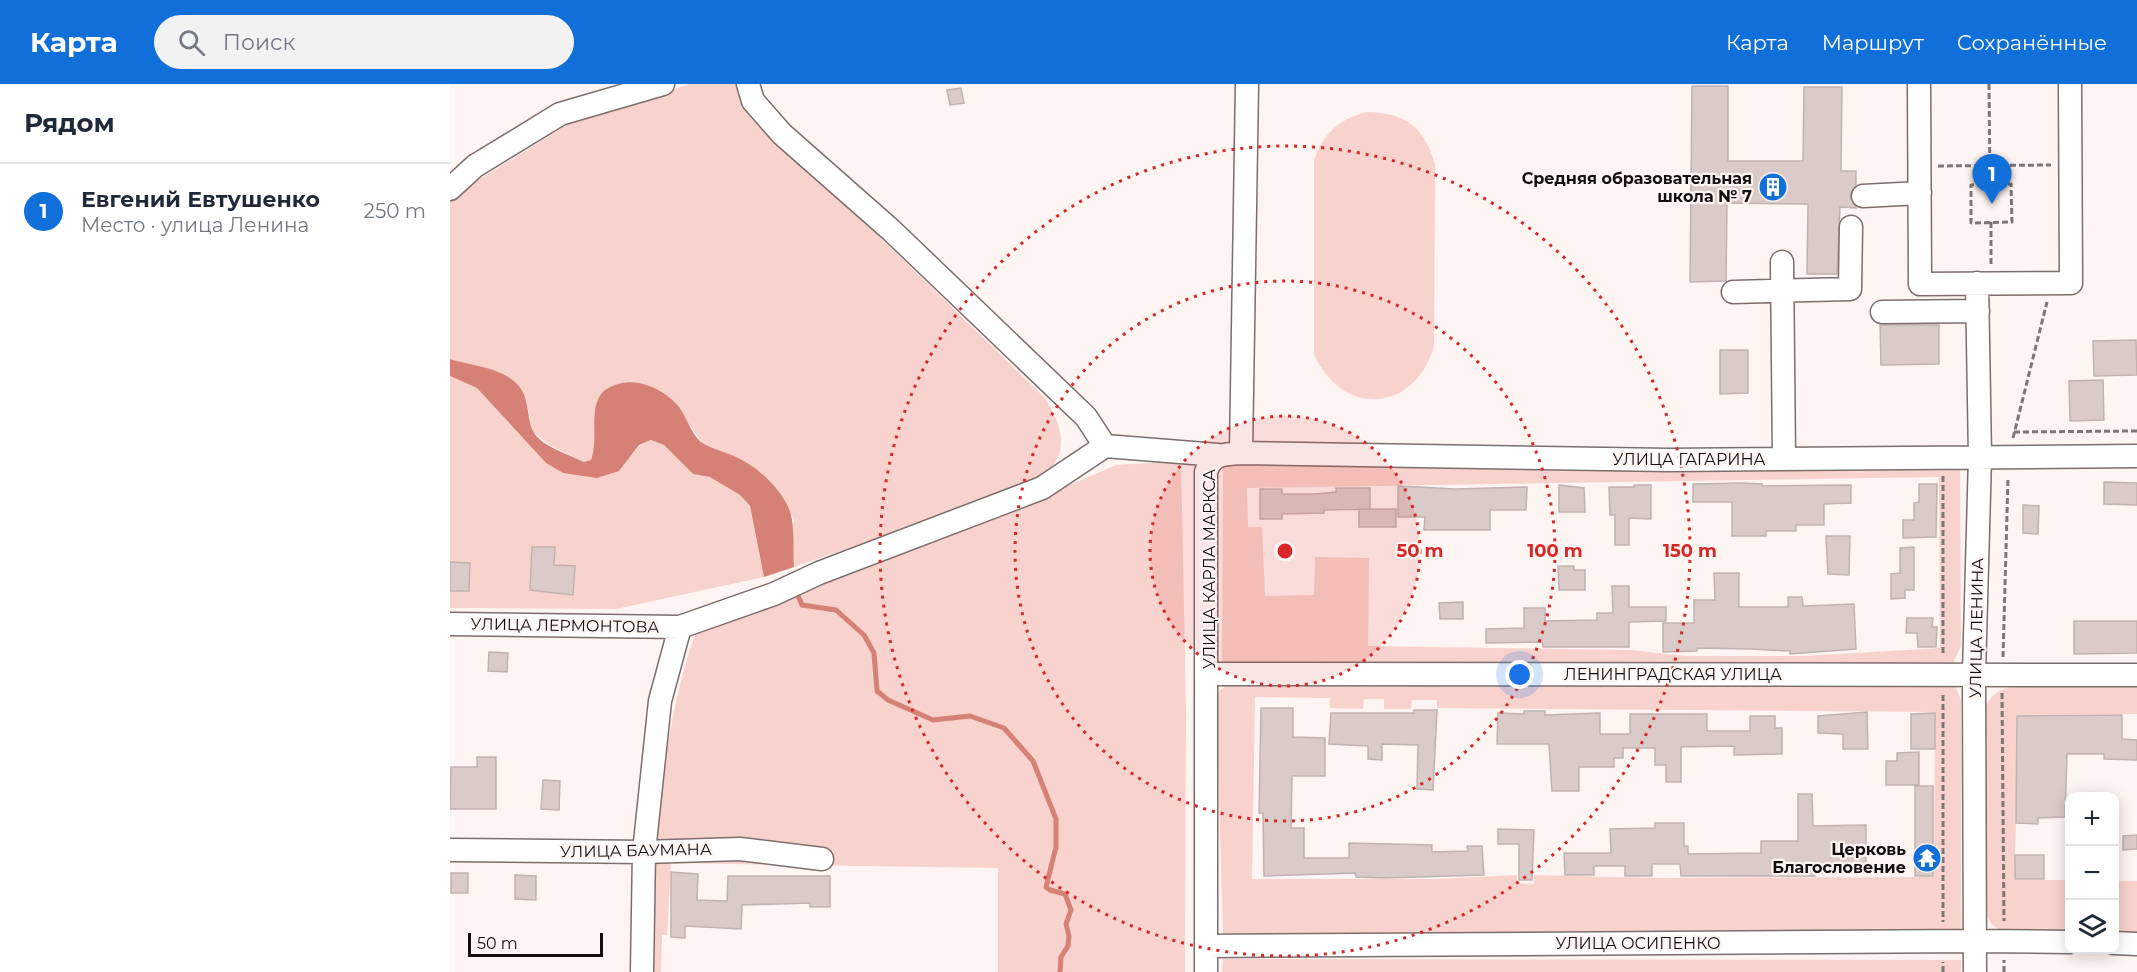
<!DOCTYPE html>
<html lang="ru">
<head>
<meta charset="utf-8">
<style>
  body { margin:0; font-family:Montserrat,sans-serif; background:#f2f2f3; color:#1f2937 }
  .controls { position:absolute; right:18px; bottom:18px; display:grid; overflow:hidden; border-radius:12px; box-shadow:0 3px 15px #0003 }
  .controls button { width:54px; height:54px; display:grid; place-items:center; padding:0; border:0; border-bottom:2px solid #e0e1e3; background:#fff; color:#1f2937; font:30px sans-serif }
  .scale { position:absolute; left:18px; bottom:15px; width:135px; box-sizing:border-box; padding-left:6px; border:3px solid #130e0d; border-top:0; font-size:16px; line-height:21px; white-space:nowrap; color:#130e0d; -webkit-text-stroke:4px #fef4f2; paint-order:stroke }
  .you { position:absolute; left:1070px; top:591px; width:21px; height:21px; margin:-15px; border:4px solid #fff; border-radius:50%; background:#1a73e8; box-shadow:0 0 0 9px #1a73e833 }
  .badge { display:grid; place-items:center; width:39px; height:39px; border-radius:50%; background:#106fd8; color:#fff; font-size:20px; font-weight:700 }
  .pin { position:absolute; translate:-50% -50px; filter:drop-shadow(0 2px 3px #0008) }
  .pin::after { content:''; position:absolute; top:32px; width:21px; height:18px; background:inherit; clip-path:polygon(0 0,100% 0,50% 100%) }
  .list { margin:0; padding:0; list-style:none }
  h2 { display:flex; justify-content:space-between; align-items:center; height:78px; margin:0; padding:0 24px; font-size:26px }
  h2 small { font-size:20px; font-weight:400; color:#747a83 }
  .list li { display:grid; grid-template-columns:39px 1fr auto; gap:18px; align-items:center; box-sizing:border-box; height:96px; padding:0 24px; border-top:2px solid #e0e1e3 }
  .list b { display:block; font-size:22px; white-space:nowrap }
  .list p { margin:0; font-size:20px; white-space:nowrap; color:#747a83 }
  .list em { font-size:20px; font-style:normal; color:#747a83 }
  .icon { flex:none; width:33px; height:33px; fill:none; stroke:currentColor; stroke-width:2; stroke-linecap:round; stroke-linejoin:round }
  .map { position:relative; flex:none; width:1687px; height:888px; overflow:hidden }
  header { display:flex; align-items:center; gap:36px; box-sizing:border-box; height:84px; padding:0 30px; background:#106fd8; color:#fff }
  header strong { font-size:28px }
  nav { display:flex; gap:33px; margin-inline-start:auto; font-size:21px }
  .search { width:420px; height:54px; background:#f2f2f3; display:flex; align-items:center; gap:15px; box-sizing:border-box; padding:0 21px; border-radius:33px; color:#747a83; font-size:22px }
  main { display:flex }
  aside { flex:1; background:#fff }
  .map>svg:first-child { display:block }
  .green { fill:#f8d2cc; fill-rule:evenodd }
  .water { fill:#d68175 }
  .lines { fill:none; stroke-linecap:round; stroke-linejoin:round }
  .stream { stroke:#d68175; stroke-width:5 }
  .building { fill:#dacbc8; stroke:#c1b2b0; stroke-width:1.5 }
  .minor-casing { stroke:#7c6e6c; stroke-width:25 }
  .path { stroke:#7d7674; stroke-width:3; stroke-dasharray:6 3; stroke-linecap:butt }
  .minor { stroke:#fff; stroke-width:22 }
  .ring { fill:none; stroke:#d62828; stroke-width:3; stroke-dasharray:3 6 }
  .labels { text-anchor:middle; stroke-width:4.5; stroke-linejoin:round; paint-order:stroke }
  .poi-label { font-size:16px; font-weight:bold; fill:#130e0d; stroke:#fef4f2; text-anchor:end }
  .street-label { font-size:16px; fill:#130e0d; stroke:#fef4f2 }
  .centre { fill:#d62828; stroke:#fef4f2; stroke-width:3 }
  .ring-label { font-size:18px; text-anchor:middle; font-weight:bold; fill:#d62828; stroke:#fef4f2; stroke-width:4.5; stroke-linejoin:round; paint-order:stroke }
</style>
</head>
<body>
<header>
<strong>Карта</strong>
<div class="search"><svg class="icon" aria-label="search" viewBox="0 0 24 24"><circle cx="10" cy="10" r="6"/><path d="M15 15l6 6"/></svg>Поиск</div>
<nav><a>Карта</a><a>Маршрут</a><a>Сохранённые</a></nav>
</header>
<main>
<aside>
<h2>Рядом<small></small></h2>
<ul class="list">
<li><span class="badge">1</span><div><b>Евгений Евтушенко</b><p>Место · улица Ленина</p></div><em>250 m</em></li>
</ul>
</aside>
<div class="map">
<svg width="1687" height="888" viewBox="0 0 1687 888">
  <rect width="100%" height="100%" fill="#fef4f2"/>
  <!-- green -->
  <path class="green" d="M 240,0 L 286,0 L 293,20 L 595,314 C 608,336 621,362 600,385 C 594,392 580,395 572,399 C 500,433 419,456 344,483 L 341,454 L 344,434 L 285,373 L 252,359 L 240,341 L 147,318 L 145,365 L 141,376 L 134,378 L 101,362 L 83,348 L 76,315 L 45,288 L 0,275 L 0,114 L 120,39 Z
    M 917,28 C 956,29 974,43 985,80 L 984,262 C 965,329 892,334 864,270 L 864,76 C 874,49 889,35 917,28 Z
    M 0,292 L 27,304 L 96,379 L 113,389 L 169,386 L 190,361 L 201,356 L 214,361 L 243,390 L 260,393 L 290,411 L 300,423 L 314,493 L 166,525 L 0,524 Z
    M 731,377 L 736,625 L 735,888 L 548,888 L 548,784 L 221,779 L 217,851 L 212,851 L 211,888 L 198,888 C 205,776 208,657 245,550 L 302,519 L 588,415 L 666,381 Z
    M 1505,378 L 1510,387 L 1511,562 L 1503,579 L 1495,582 L 774,580 L 772,576 L 773,380 ZM 1489,393 L 1490,564 L 1354,572 L 1236,572 L 1180,566 L 918,562 L 919,474 L 865,473 L 864,511 L 815,512 L 812,443 L 798,443 L 797,404 Z
    M 778,600 L 1500,601 L 1506,604 L 1511,616 L 1511,847 L 773,851 L 766,615 L 769,607 ZM 805,613 L 880,614 L 880,624 L 913,625 L 914,615 L 934,615 L 934,625 L 961,625 L 962,616 L 987,616 L 987,624 L 1485,628 L 1484,793 L 1203,794 L 1084,791 L 1084,800 L 1067,799 L 1067,791 L 986,795 L 802,795 Z
    M 1564,601 L 1687,602 L 1687,630 L 1566,631 L 1567,712 L 1564,796 L 1619,796 L 1619,847 L 1549,845 L 1541,840 L 1533,821 L 1533,629 C 1539,611 1548,607 1564,601 Z
    M 1664,797 L 1687,797 L 1687,848 L 1665,848 Z
    M 773,875 L 1511,876 L 1511,888 L 772,888 Z"/>
  <!-- water -->
  <path class="water" d="M 0,275 C 19,281 52,284 66,299 C 80,312 76,331 83,347 C 90,362 120,371 134,378 L 141,376 C 149,356 138,326 152,309 C 157,303 165,301 172,299 C 192,295 216,307 229,323 C 237,334 243,354 254,360 C 264,365 275,368 284,372 C 304,381 324,398 335,417 C 347,436 342,461 344,483 L 314,493 L 300,422 L 290,411 L 260,393 L 243,390 L 214,361 L 201,356 L 189,361 L 169,387 L 147,394 L 113,389 L 96,379 L 27,304 L 0,292 Z"/>
  <g class="lines">
    <!-- stream -->
    <path class="stream" d="M 346,507 L 352,521 L 386,526 L 414,551 L 424,569 L 427,607 L 438,616 L 483,636 L 520,632 L 554,644 L 583,677 L 606,735 L 606,763 L 596,803 L 600,806 L 615,810 L 621,826 L 616,840 L 619,852 L 618,862 L 611,873 L 610,888"/>
  </g>
  <!-- building -->
  <path class="building" d="M 1242,2 L 1278,2 L 1278,77 L 1353,77 L 1354,3 L 1392,3 L 1391,87 L 1406,87 L 1406,101 L 1400,112 L 1406,124 L 1390,123 L 1387,190 L 1357,190 L 1358,120 L 1277,119 L 1276,197 L 1240,198 Z
    M 511,4 L 514,19 L 500,21 L 497,6 Z
    M 1430,241 L 1489,241 L 1489,280 L 1431,281 Z
    M 1686,256 L 1687,291 L 1644,292 L 1643,257 Z
    M 1270,266 L 1298,266 L 1298,309 L 1270,310 Z
    M 1653,296 L 1654,336 L 1620,337 L 1619,297 Z
    M 1654,398 L 1687,399 L 1687,421 L 1654,420 Z
    M 1292,399 L 1312,400 L 1312,402 L 1401,401 L 1401,419 L 1374,420 L 1374,441 L 1346,441 L 1346,447 L 1316,447 L 1316,452 L 1282,452 L 1282,418 L 1243,418 L 1243,400 Z
    M 1469,400 L 1487,400 L 1486,453 L 1453,454 L 1453,436 L 1464,436 L 1464,419 L 1469,418 Z
    M 1109,401 L 1134,404 L 1135,428 L 1109,428 Z
    M 1184,401 L 1201,401 L 1201,435 L 1179,434 L 1179,461 L 1165,461 L 1165,431 L 1160,431 L 1159,403 L 1184,403 Z
    M 948,402 L 1005,405 L 1077,403 L 1076,426 L 1040,426 L 1040,446 L 974,446 L 975,433 L 948,433 Z
    M 886,404 L 920,404 L 920,425 L 874,426 L 874,429 L 832,430 L 832,435 L 810,435 L 810,405 L 832,405 L 832,410 L 866,410 L 886,408 Z
    M 1573,421 L 1589,422 L 1588,450 L 1573,449 Z
    M 909,425 L 946,425 L 946,443 L 909,443 Z
    M 1376,452 L 1400,452 L 1399,491 L 1378,490 Z
    M 82,463 L 105,463 L 104,481 L 125,482 L 123,511 L 80,506 Z
    M 1464,463 L 1464,506 L 1455,506 L 1455,514 L 1441,515 L 1441,490 L 1450,489 L 1450,464 Z
    M 0,478 L 20,479 L 19,507 L 0,507 Z
    M 1108,482 L 1124,482 L 1124,486 L 1135,486 L 1135,506 L 1109,506 Z
    M 1264,489 L 1289,489 L 1289,523 L 1338,523 L 1338,513 L 1352,513 L 1353,522 L 1404,520 L 1406,565 L 1340,570 L 1340,567 L 1301,565 L 1247,564 L 1247,567 L 1213,568 L 1213,539 L 1244,539 L 1244,516 L 1265,516 Z
    M 1162,502 L 1179,502 L 1179,523 L 1216,523 L 1216,537 L 1179,538 L 1179,563 L 1093,563 L 1092,558 L 1036,559 L 1036,545 L 1074,544 L 1074,524 L 1095,524 L 1095,537 L 1147,536 L 1147,529 L 1163,529 Z
    M 1013,518 L 1013,535 L 990,535 L 989,519 Z
    M 1457,534 L 1483,534 L 1482,543 L 1487,543 L 1486,563 L 1468,563 L 1467,549 L 1456,549 Z
    M 1624,537 L 1687,537 L 1687,569 L 1624,570 Z
    M 39,568 L 58,569 L 57,588 L 38,587 Z
    M 811,624 L 843,624 L 843,653 L 875,654 L 875,692 L 842,692 L 841,744 L 854,744 L 854,774 L 899,774 L 899,759 L 982,761 L 982,768 L 1018,767 L 1017,762 L 1032,762 L 1034,791 L 934,794 L 906,793 L 905,789 L 814,792 L 813,729 L 809,729 Z
    M 964,626 L 987,626 L 983,706 L 967,705 L 968,661 L 932,660 L 932,676 L 918,675 L 918,662 L 879,660 L 881,629 L 964,629 Z
    M 1074,627 L 1095,627 L 1095,631 L 1150,629 L 1150,650 L 1180,650 L 1180,630 L 1257,630 L 1257,647 L 1300,647 L 1300,632 L 1325,632 L 1325,644 L 1332,644 L 1332,670 L 1284,671 L 1284,662 L 1231,663 L 1231,698 L 1216,698 L 1216,681 L 1205,681 L 1205,664 L 1173,664 L 1173,674 L 1164,674 L 1164,683 L 1129,683 L 1129,707 L 1102,707 L 1099,660 L 1047,660 L 1048,629 L 1074,630 Z
    M 1417,628 L 1418,665 L 1393,665 L 1393,650 L 1368,649 L 1368,632 Z
    M 1485,629 L 1485,665 L 1461,665 L 1461,630 Z
    M 1672,631 L 1672,655 L 1687,656 L 1687,676 L 1654,675 L 1654,670 L 1617,670 L 1615,733 L 1588,734 L 1588,740 L 1566,739 L 1567,632 Z
    M 1469,668 L 1469,701 L 1436,701 L 1436,677 L 1447,677 L 1447,669 Z
    M 27,673 L 46,673 L 46,725 L 0,725 L 1,683 L 27,683 Z
    M 93,696 L 110,697 L 109,726 L 91,725 Z
    M 1465,702 L 1483,702 L 1483,792 L 1465,792 Z
    M 1348,710 L 1362,710 L 1363,742 L 1416,741 L 1416,789 L 1365,789 L 1365,792 L 1231,792 L 1230,780 L 1202,780 L 1202,792 L 1175,792 L 1175,782 L 1144,782 L 1144,791 L 1115,791 L 1114,769 L 1161,769 L 1160,745 L 1205,744 L 1205,739 L 1234,739 L 1234,762 L 1238,762 L 1238,770 L 1311,769 L 1311,757 L 1348,757 Z
    M 1048,745 L 1084,746 L 1082,796 L 1069,796 L 1069,760 L 1048,760 Z
    M 1687,751 L 1687,765 L 1673,766 L 1673,752 Z
    M 1565,771 L 1594,771 L 1594,795 L 1565,795 Z
    M 221,788 L 248,790 L 247,816 L 277,817 L 278,792 L 380,792 L 380,823 L 360,823 L 360,819 L 292,821 L 291,845 L 235,842 L 235,854 L 221,853 Z
    M 1,789 L 18,789 L 18,809 L 1,809 Z
    M 65,791 L 86,792 L 86,816 L 65,815 Z"/>
  <g class="lines">
    <!-- minor casing -->
    <g class="minor-casing">
      <path id="minor" d="M 298,0 L 303,17 L 332,50 L 441,146 L 636,333 L 655,362
        M 1469,0 L 1470,200 L 1621,199 L 1620,0
        M 0,105 L 25,82 L 110,30 L 213,0
        M 1413,112 L 1470,109
        M 1332,178 L 1334,374
        M 1283,208 L 1400,205 L 1401,143
        M 1432,228 L 1528,227
        M 791,369 L 1219,376 L 1687,372
        M 0,540 L 230,543 L 324,510 L 369,489 L 592,404 L 655,362 L 768,371
        M 758,590 L 1687,591
        M 0,766 L 194,768 L 290,765 L 372,775
        M 1664,859 L 1687,860
        M 756,862 L 1525,857 L 1620,858
        M 192,888 L 194,768 L 210,617 L 230,543
        M 756,888 L 756,388 C 762,369 773,371 791,369 L 797,0
        M 1525,888 L 1524,589 L 1530,373 L 1527,199"/>
    </g>
    <!-- path -->
    <path class="path" d="M 1539,0 L 1540,100
      M 1488,82 L 1601,81
      M 1540,100 L 1561,100 L 1562,138 L 1521,139 L 1521,101 Z
      M 1541,138 L 1541,182
      M 1564,348 L 1687,347
      M 1563,354 L 1597,218
      M 1493,392 L 1493,571
      M 1553,573 L 1558,394
      M 1552,609 L 1554,837
      M 1493,611 L 1493,838
      M 1493,888 L 1493,878
      M 1554,888 L 1554,876"/>
    <!-- minor -->
    <use href="#minor" class="minor"/>
  </g>
  <!-- distance rings -->
  <circle cx="835" cy="467" r="135" fill="#d62828" fill-opacity=".12"/>
  <g class="ring">
    <circle cx="835" cy="467" r="135"/>
    <circle cx="835" cy="467" r="270"/>
    <circle cx="835" cy="467" r="405"/>
  </g>
  <!-- icons -->
  <defs>
    <g id="building-disc" transform="scale(1.5)"><circle r="9.5" fill="#106fd8" stroke="#fef4f2"/><path d="M-4-6H4V6H1V3H-1V6H-4ZM-2.5-4.3h1.7v1.8h-1.7ZM.8-4.3h1.7v1.8H.8ZM-2.5-1h1.7V.8h-1.7ZM.8-1h1.7V.8H.8Z" fill="#fff"/></g>
    <g id="temple-disc" transform="scale(1.5)"><circle r="9.5" fill="#106fd8" stroke="#fef4f2"/><path d="M0-6L5-2H3V0L6.5 2.5H4V6H1.5V3h-3V6H-4V2.5H-6.5L-3 0V-2H-5Z" fill="#fff"/></g>
  </defs>
  <g fill-rule="evenodd">
    <use href="#building-disc" x="1323" y="103"/>
    <use href="#temple-disc" x="1477" y="774"/>
  </g>
  <g class="labels">
    <!-- poi labels -->
    <g class="poi-label">
      <text x="1302" y="100">Средняя образовательная<tspan x="1302" dy="18">школа № 7</tspan></text>
      <text x="1456" y="771">Церковь<tspan x="1456" dy="18">Благословение</tspan></text>
    </g>
    <!-- street labels -->
    <g class="street-label">
      <text x="1239" y="381">УЛИЦА ГАГАРИНА</text>
      <text transform="translate(759 485) rotate(-90)" y="6">УЛИЦА КАРЛА МАРКСА</text>
      <text transform="translate(115 541) rotate(1)" y="6">УЛИЦА ЛЕРМОНТОВА</text>
      <text transform="translate(1526 544) rotate(-89)" y="6">УЛИЦА ЛЕНИНА</text>
      <text x="1223" y="596">ЛЕНИНГРАДСКАЯ УЛИЦА</text>
      <text transform="translate(186 766) rotate(-1)" y="6">УЛИЦА БАУМАНА</text>
      <text x="1188" y="865">УЛИЦА ОСИПЕНКО</text>
    </g>
  </g>
  <circle cx="835" cy="467" r="9" class="centre"/>
  <g class="ring-label">
    <text x="970" y="473">50 m</text>
    <text x="1105" y="473">100 m</text>
    <text x="1240" y="473">150 m</text>
  </g>
</svg>
<div class="controls">
<button>+</button>
<button>−</button>
<button><svg class="icon" aria-label="layers" viewBox="0 0 24 24"><path d="M12 4l9 5-9 5-9-5zM3 14l9 5 9-5"/></svg></button>
</div>
<div class="scale">50 m</div>
<div class="you"></div>
<div class="pin badge" style="left:1542px;top:120px">1</div>
</div>
</main>
</body>
</html>
